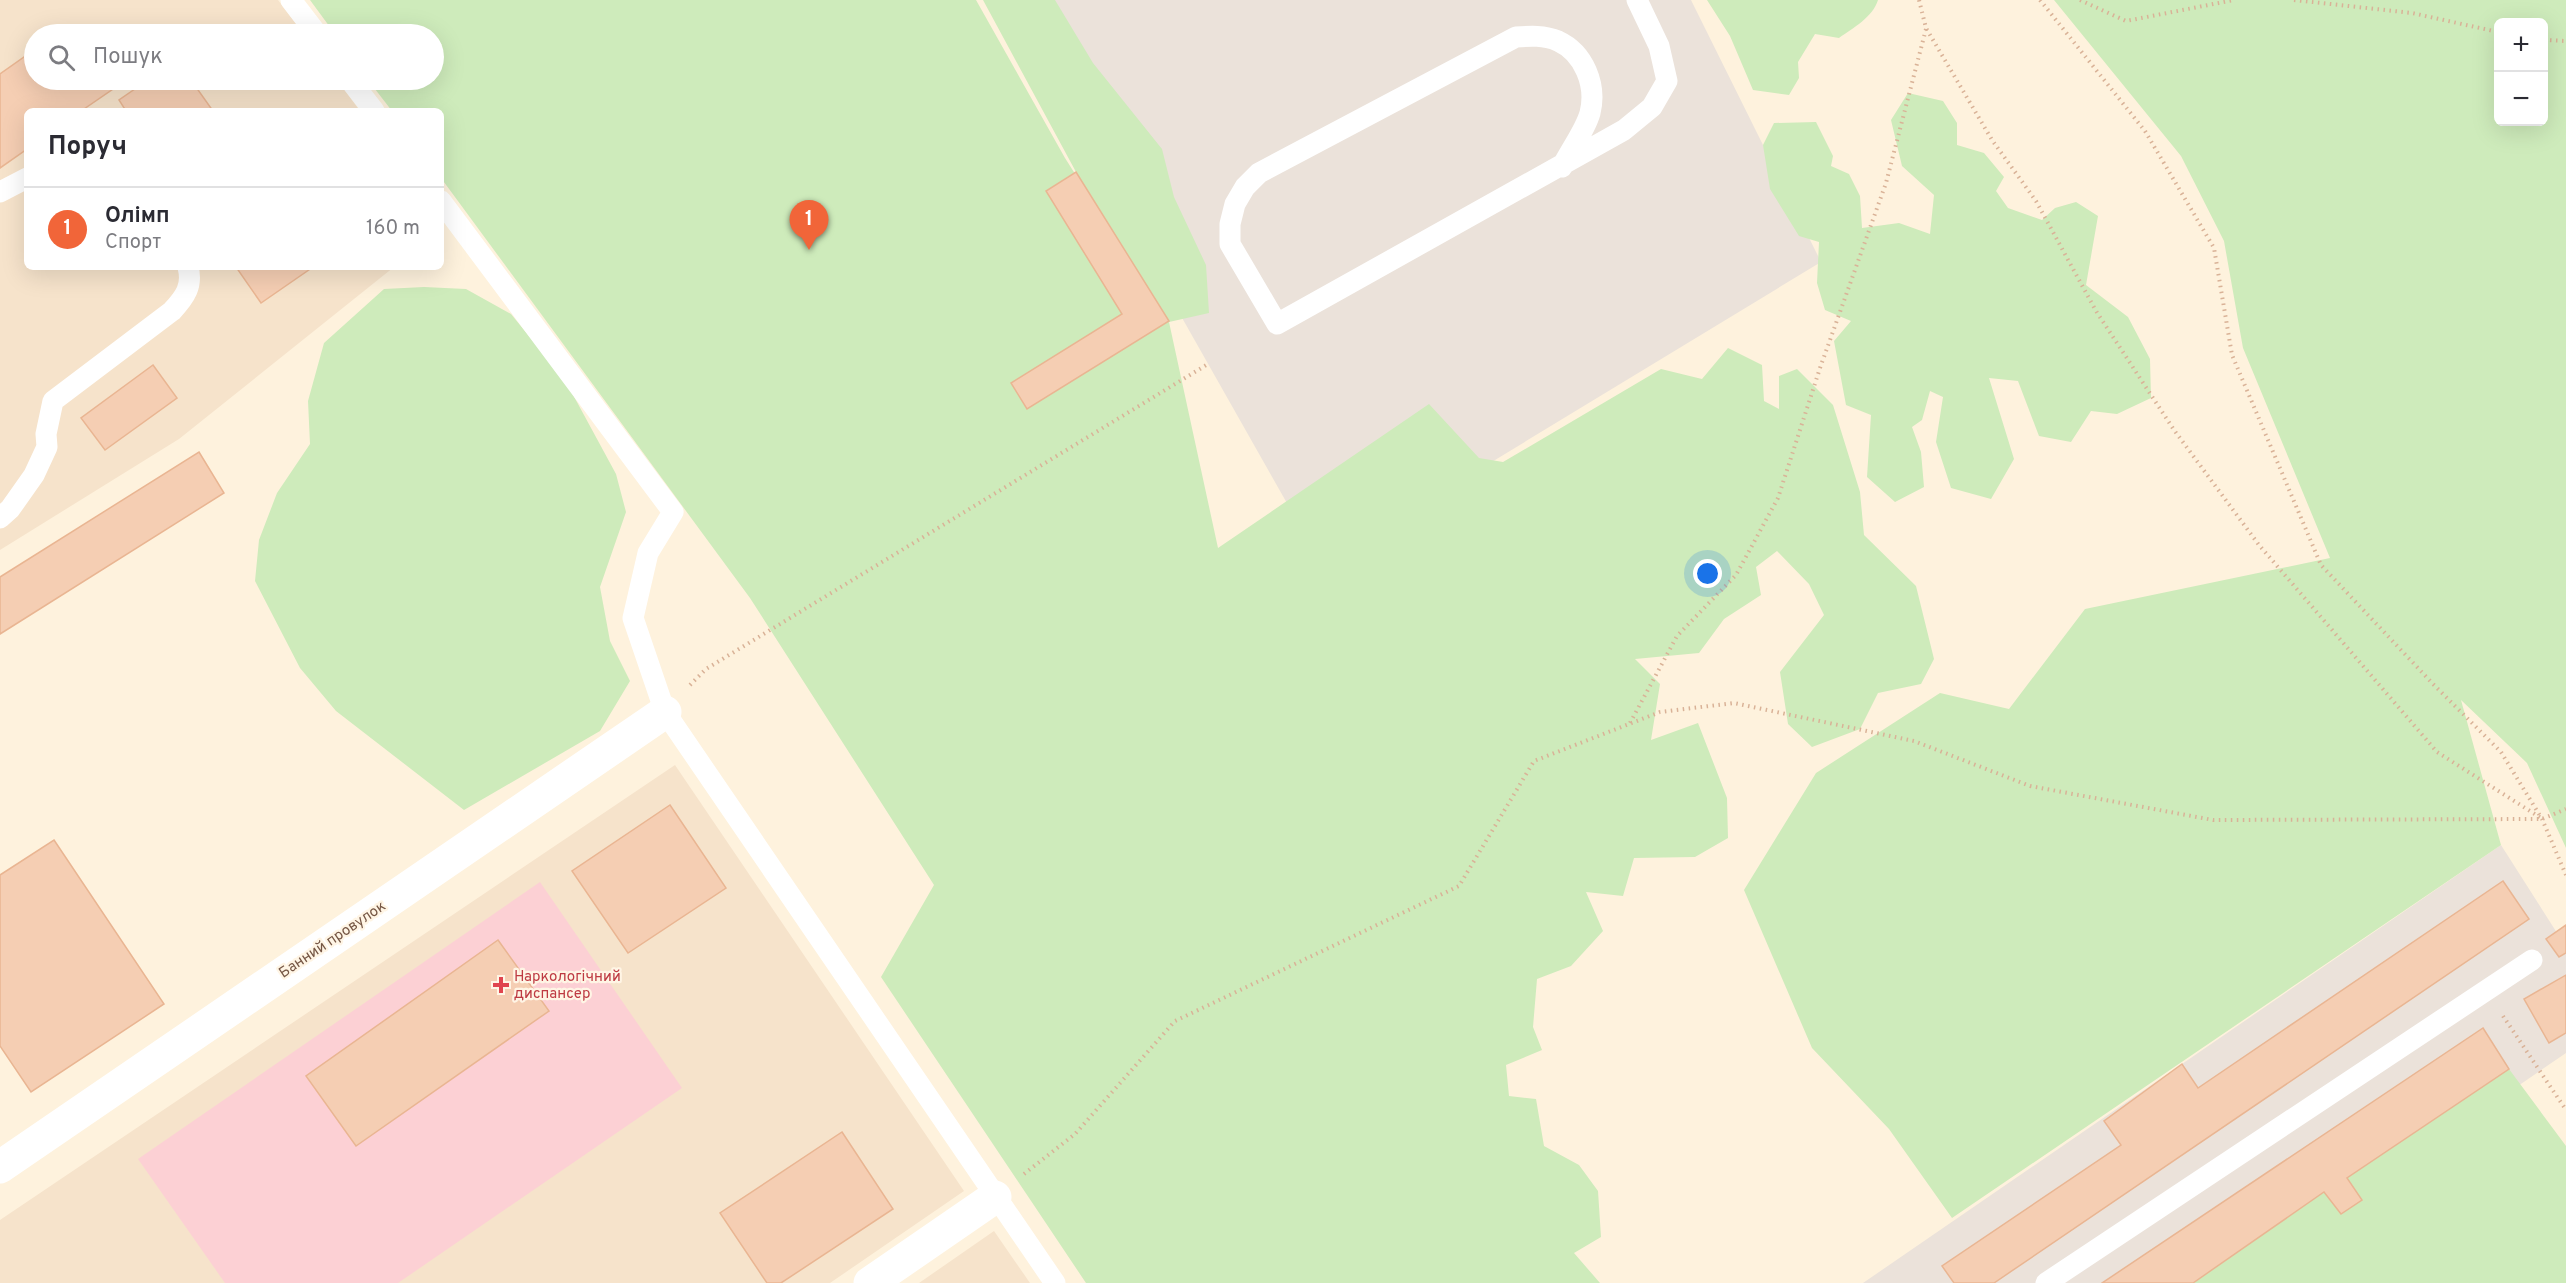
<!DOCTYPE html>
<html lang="uk">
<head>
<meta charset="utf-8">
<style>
  body { margin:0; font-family:Overpass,sans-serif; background:#f2f2f3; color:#2b2b33 }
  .controls { position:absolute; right:18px; top:18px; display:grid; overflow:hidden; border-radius:9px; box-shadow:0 6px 24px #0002 }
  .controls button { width:54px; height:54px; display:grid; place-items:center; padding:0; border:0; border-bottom:2px solid #e1e1e2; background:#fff; color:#2b2b33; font:30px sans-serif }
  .you { position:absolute; left:1708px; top:574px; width:21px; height:21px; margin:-15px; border:4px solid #fff; border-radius:50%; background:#1a73e8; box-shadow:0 0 0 9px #1a73e833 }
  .badge { display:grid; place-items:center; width:39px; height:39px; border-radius:50%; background:#f16539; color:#fff; font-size:20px; font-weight:700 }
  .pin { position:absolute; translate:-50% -50px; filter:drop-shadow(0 2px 3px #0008) }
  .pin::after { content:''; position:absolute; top:32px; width:21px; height:18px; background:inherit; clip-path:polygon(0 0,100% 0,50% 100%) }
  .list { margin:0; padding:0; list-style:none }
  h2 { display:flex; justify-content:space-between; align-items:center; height:78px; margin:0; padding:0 24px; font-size:26px }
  h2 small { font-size:20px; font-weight:400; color:#7c7c81 }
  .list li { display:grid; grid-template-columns:39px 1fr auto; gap:18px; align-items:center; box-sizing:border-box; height:84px; padding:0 24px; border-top:2px solid #e1e1e2 }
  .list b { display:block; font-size:22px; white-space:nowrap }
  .list p { margin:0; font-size:20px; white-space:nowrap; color:#7c7c81 }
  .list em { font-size:20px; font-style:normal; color:#7c7c81 }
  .icon { flex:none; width:33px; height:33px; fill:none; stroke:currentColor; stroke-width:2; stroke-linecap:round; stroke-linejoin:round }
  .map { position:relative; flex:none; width:2566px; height:1283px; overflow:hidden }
  .search { position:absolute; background:#fff; box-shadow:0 6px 24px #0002; left:24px; top:24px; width:420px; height:66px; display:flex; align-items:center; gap:15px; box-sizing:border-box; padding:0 21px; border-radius:33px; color:#7c7c81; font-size:22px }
  .panel { position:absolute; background:#fff; box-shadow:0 6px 24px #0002; left:24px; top:108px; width:420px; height:162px; border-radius:9px }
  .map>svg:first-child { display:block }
  .residential { fill:#f6e3cb }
  .industrial { fill:#ebe2da }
  .medical { fill:#fcd0d4 }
  .green { fill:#ceebbb; fill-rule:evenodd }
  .building { fill:#f5ceb3; stroke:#e9b592; stroke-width:1.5 }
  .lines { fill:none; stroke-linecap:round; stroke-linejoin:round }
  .path { stroke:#d9b297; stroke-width:4; stroke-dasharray:1.5 4.5; stroke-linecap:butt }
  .lane { stroke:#fff; stroke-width:21 }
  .street { stroke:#fff; stroke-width:33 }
  .health-dot { fill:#e0444e; stroke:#fff5e5; stroke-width:2 }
  .labels { text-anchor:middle; stroke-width:4.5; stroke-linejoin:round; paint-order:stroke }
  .street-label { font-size:15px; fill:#755644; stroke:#fff5e5 }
  .health-label { font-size:15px; fill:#be3a42; stroke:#fff5e5; text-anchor:start }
</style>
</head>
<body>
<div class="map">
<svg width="2566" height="1283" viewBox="0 0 2566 1283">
  <rect width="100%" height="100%" fill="#fef2dd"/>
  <!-- residential -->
  <path class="residential" d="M 0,0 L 278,0 L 304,34 L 34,34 L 34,80 L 337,80 L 360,111 L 27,111 L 27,267 L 394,267 L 179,439 L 0,550 Z
    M 675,765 L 964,1191 L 830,1283 L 0,1283 L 0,1220 Z
    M 994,1231 L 1030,1283 L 919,1283 Z"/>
  <!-- industrial -->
  <path class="industrial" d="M 1002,0 L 1691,0 L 1821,262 L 1322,565 Z
    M 2501,845 L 2566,947 L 2566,1053 L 2230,1283 L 1863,1283 Z"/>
  <!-- medical -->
  <path class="medical" d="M 540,882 L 682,1088 L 398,1283 L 225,1283 L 138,1159 Z"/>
  <!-- green -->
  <path class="green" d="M 310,0 L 976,0 L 1065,158 L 1110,229 L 1076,172 L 983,0 L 1055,0 L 1093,63 L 1162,149 L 1174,197 L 1206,265 L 1209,313 L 1169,322 L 1218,548 L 1429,404 L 1479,458 L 1503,462 L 1661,369 L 1702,379 L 1728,348 L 1762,365 L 1764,401 L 1779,409 L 1779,376 L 1797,369 L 1833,405 L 1860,492 L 1864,535 L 1916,586 L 1934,659 L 1921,684 L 1878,693 L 1860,729 L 1812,747 L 1788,724 L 1780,672 L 1824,615 L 1809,584 L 1777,551 L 1756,567 L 1761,595 L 1724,619 L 1699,653 L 1635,659 L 1660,684 L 1651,740 L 1698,723 L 1727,798 L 1728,838 L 1695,857 L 1634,858 L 1623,896 L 1586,892 L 1603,931 L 1571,966 L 1537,979 L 1533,1027 L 1542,1050 L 1506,1065 L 1509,1096 L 1536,1099 L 1544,1146 L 1579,1165 L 1598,1191 L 1601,1237 L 1574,1253 L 1600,1283 L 1086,1283 L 881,977 L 934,885 L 750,598 L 441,178 L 441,111 L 392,111 L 368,80 L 434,80 L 434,34 L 335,34 Z
    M 1707,0 L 1878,0 C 1873,17 1853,28 1839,38 L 1815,34 L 1798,62 L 1799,78 L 1789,95 L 1753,90 L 1730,36 Z
    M 2054,0 L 2566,0 L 2566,848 L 2527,763 L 2461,700 L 2501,845 L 1952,1218 L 1889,1129 L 1812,1048 L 1744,890 L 1816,773 L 1940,693 L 2009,709 L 2085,609 L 2330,558 L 2243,348 L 2224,241 L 2181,156 ZM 2498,22 L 2544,22 L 2544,122 L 2498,122 Z
    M 1908,93 L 1943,101 L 1957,123 L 1957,145 L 1984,153 L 2004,177 L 1996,191 L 2008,208 L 2042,220 L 2055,208 L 2076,202 L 2098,216 L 2086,285 L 2128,317 L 2150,359 L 2151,398 L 2117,414 L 2091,411 L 2071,442 L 2039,436 L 2018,381 L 1989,378 L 2014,459 L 1991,499 L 1951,488 L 1936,442 L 1943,397 L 1930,391 L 1922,420 L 1912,427 L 1921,452 L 1924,487 L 1895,502 L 1867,477 L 1871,415 L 1846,405 L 1834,341 L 1851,321 L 1825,310 L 1817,283 L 1819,242 L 1799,236 L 1770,189 L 1763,145 L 1774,123 L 1816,122 L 1833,156 L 1831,166 L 1849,174 L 1860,196 L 1862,228 L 1899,223 L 1930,234 L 1934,195 L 1902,166 L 1891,120 Z
    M 424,287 L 466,289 L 511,314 L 565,380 L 616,474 L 626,512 L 600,587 L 610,641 L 630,681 L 600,731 L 464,810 L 336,711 L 300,668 L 255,581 L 259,540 L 277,493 L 310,444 L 308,401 L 324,343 L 384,289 Z
    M 2509,1069 L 2566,1146 L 2566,1283 L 2193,1283 L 2324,1192 L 2362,1200 L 2347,1178 Z"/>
  <!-- building -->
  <path class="building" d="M 68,26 L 74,34 L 56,34 Z
    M 34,50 L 34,80 L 106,80 L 113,89 L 81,111 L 27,111 L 27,149 L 0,168 L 0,74 Z
    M 148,80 L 191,80 L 213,111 L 126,111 L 119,100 Z
    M 1076,172 L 1169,321 L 1027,409 L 1011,383 L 1122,314 L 1046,191 Z
    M 236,267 L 313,267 L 261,303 Z
    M 153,365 L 177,398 L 105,450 L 81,418 Z
    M 199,452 L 224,493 L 0,634 L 0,577 Z
    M 670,805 L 726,888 L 628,953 L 572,871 Z
    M 54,840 L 164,1004 L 31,1092 L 0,1046 L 0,875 Z
    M 2503,881 L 2529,919 L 1994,1283 L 1954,1283 L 1942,1266 L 2121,1145 L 2104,1121 L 2182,1064 L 2198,1088 Z
    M 2566,925 L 2566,953 L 2559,957 L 2546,939 Z
    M 498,940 L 549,1011 L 356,1146 L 306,1076 Z
    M 2566,975 L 2566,1033 L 2549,1043 L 2524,999 Z
    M 2483,1028 L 2509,1069 L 2347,1178 L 2362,1200 L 2341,1214 L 2324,1192 L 2193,1283 L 2102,1283 Z
    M 842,1132 L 893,1209 L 781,1283 L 767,1283 L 720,1213 Z"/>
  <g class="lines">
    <!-- path -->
    <path class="path" d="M 1919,0 L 1926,28 L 1992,140 L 2036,201 L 2096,311 L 2174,430 L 2259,545 L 2437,752 L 2541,818
      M 2040,0 L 2145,131 L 2214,248 L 2232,355 L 2321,565 L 2433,684 L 2501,752 L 2542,819 L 2566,875
      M 2080,0 L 2126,21 L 2234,0
      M 2294,0 L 2412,13 L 2498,32
      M 2544,40 L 2566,41
      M 690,685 L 706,669 L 1208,364
      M 1630,723 L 1677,636 L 1736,575 L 1778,498 L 1820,368 L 1886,183 L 1926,29
      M 2503,1016 L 2566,1110
      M 1024,1174 L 1075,1134 L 1175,1021 L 1459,886 L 1534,761 L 1660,712 L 1734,703 L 1914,741 L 2030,786 L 2213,820 L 2542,819 L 2566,809"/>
    <!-- lane -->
    <path class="lane" d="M 291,0 L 317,34
      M 350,80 L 374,111
      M 1562,167 C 1570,150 1585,131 1590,113 C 1597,85 1584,53 1558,41 C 1544,35 1530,36 1516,37 L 1259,173 L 1245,187 L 1235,204 L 1230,224 L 1230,244 L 1277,324 L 1624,130 L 1652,107 L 1667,81 L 1659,46 L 1637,0
      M 0,192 L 27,178
      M 441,201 L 673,512 L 648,553 L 633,618 L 665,712 L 1055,1283
      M 0,518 L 10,509 L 34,475 L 47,447 L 46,434 L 53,401 L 172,311 C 185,297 193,286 188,267
      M 2046,1283 L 2532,960"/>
    <!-- street -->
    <path class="street" d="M 0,1167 L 665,712
      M 870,1283 L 995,1197"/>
  </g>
  <!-- markers -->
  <path class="health-dot" d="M498 976h6v6h6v6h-6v6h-6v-6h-6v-6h6z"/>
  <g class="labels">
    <!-- street labels -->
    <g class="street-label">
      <text transform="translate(332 939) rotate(-34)" y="5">Банний провулок</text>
    </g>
    <!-- health labels -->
    <g class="health-label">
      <text x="514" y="981">Наркологічний<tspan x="514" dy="17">диспансер</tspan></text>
    </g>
  </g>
</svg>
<div class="controls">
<button>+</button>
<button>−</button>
</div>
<div class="you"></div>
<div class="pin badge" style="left:809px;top:250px">1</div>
<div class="search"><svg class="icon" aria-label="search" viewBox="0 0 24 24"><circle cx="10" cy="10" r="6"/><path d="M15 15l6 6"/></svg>Пошук</div>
<section class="panel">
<h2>Поруч<small></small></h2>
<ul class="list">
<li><span class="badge">1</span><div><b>Олімп</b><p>Спорт</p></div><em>160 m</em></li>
</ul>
</section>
</div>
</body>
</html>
